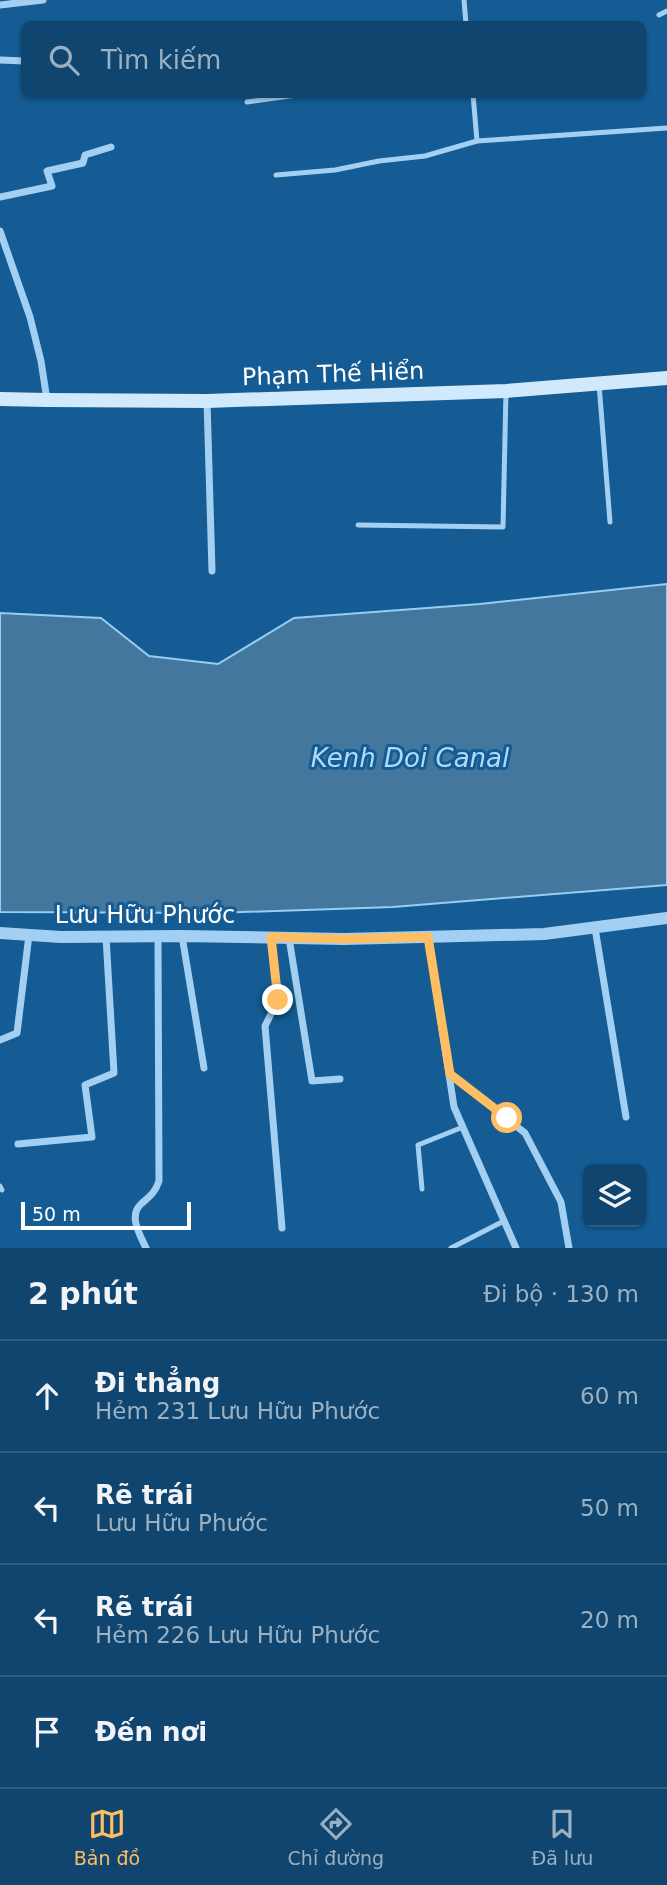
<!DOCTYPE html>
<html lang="vi">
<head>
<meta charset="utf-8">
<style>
  body { margin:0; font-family:"DejaVu Sans",sans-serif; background:#1d4f76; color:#f1f3f6 }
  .controls { position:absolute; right:21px; bottom:21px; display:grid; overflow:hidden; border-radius:10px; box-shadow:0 2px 5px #0004 }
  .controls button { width:63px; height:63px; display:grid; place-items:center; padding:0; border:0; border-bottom:2px solid #2f5d81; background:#0f456e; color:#f1f3f6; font:35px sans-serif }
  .scale { position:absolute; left:21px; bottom:18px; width:170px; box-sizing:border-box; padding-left:7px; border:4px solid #fff; border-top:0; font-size:19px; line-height:24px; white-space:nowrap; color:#fff; -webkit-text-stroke:5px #145c93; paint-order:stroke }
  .stop { position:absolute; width:21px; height:21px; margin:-16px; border:5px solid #ffbe63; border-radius:50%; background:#fff }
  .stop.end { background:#ffbe63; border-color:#fff; box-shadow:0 2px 7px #0008 }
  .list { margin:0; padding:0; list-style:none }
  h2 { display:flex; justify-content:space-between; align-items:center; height:91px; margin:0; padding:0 28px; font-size:30px }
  h2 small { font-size:23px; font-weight:400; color:#9bb1c2 }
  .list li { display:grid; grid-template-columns:46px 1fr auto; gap:21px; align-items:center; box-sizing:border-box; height:112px; padding:0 28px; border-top:2px solid #2f5d81 }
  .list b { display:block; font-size:26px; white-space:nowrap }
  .list p { margin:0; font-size:23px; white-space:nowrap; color:#9bb1c2 }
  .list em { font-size:23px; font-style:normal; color:#9bb1c2 }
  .icon { flex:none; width:38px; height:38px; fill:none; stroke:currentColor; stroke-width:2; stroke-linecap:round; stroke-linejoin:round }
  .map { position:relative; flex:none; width:667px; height:1248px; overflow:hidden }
  .search { position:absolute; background:#0f456e; box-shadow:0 2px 5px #0004; left:21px; right:21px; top:21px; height:77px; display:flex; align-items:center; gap:18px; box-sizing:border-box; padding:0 24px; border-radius:10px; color:#9bb1c2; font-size:26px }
  .sheet { height:539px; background:#0f456e }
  nav { display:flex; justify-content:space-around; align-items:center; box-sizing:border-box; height:98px; border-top:2px solid #2f5d81; background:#0f456e; font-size:19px; color:#9bb1c2 }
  nav a { display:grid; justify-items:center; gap:4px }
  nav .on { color:#ffbe63 }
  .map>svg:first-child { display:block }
  .water { fill:#44779e; stroke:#95cdf4; stroke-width:2 }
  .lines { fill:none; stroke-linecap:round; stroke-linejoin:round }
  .service { stroke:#a3d0f2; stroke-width:5 }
  .minor { stroke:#a3d0f2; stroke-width:7 }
  .tertiary { stroke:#a3d0f2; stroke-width:12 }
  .secondary { stroke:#d1e9fc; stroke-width:14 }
  .route { stroke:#ffbe63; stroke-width:9 }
  .labels { text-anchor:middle; stroke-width:6; stroke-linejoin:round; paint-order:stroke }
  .street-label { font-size:24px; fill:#fff; stroke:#145c93 }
  .water-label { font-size:26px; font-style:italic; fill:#afdaf8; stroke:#145c93 }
</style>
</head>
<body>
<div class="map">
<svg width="667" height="1248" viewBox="0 0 667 1248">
  <rect width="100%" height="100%" fill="#145c93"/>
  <!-- water -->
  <path class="water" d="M 667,584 L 667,885 L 393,907 L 215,913 L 0,912 L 0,613 L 101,618 L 149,656 L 218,664 L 294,618 L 480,604 Z"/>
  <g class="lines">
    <!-- service -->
    <path class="service" d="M 464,0 L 466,24
      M 659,15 L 667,11
      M 473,94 L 477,141 L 667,128
      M 247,102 L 304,94
      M 276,175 L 335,170 L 379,161 L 425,156 L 477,141
      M 599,384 L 610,522
      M 358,525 L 503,527 L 506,391
      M 0,1186 L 2,1190
      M 422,1189 L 418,1145 L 463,1127
      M 451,1248 L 504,1221"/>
    <!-- minor -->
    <path class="minor" d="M 0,5 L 43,0
      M 0,60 L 24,61
      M 0,197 L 52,186 L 47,171 L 83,163 L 85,155 L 111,147
      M 0,231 L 30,317 L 41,361 L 47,400
      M 207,401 L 212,571
      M 595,928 L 626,1117
      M 182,936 L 204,1068
      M 271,937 L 278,1000 L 265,1026 L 282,1228
      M 428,937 L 454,1107 L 516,1248
      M 289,938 L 312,1081 L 340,1079
      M 0,1040 L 17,1033 L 29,935
      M 450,1074 L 525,1133 L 561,1202 L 569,1248
      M 18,1144 L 92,1137 L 85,1085 L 114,1073 L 106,937
      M 146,1248 C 140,1235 128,1216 141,1204 C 150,1196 155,1193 159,1181 L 158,936"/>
    <!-- tertiary -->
    <path class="tertiary" d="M 0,933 L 61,937 L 182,936 L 344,939 L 544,934 L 667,918"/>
    <!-- secondary -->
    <path class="secondary" d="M 0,399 L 47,400 L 207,401 L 506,391 L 667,378"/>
  </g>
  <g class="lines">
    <!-- route -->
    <path class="route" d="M 278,1000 L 271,937 L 344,939 L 428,937 L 450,1074 L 507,1118"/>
  </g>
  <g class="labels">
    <!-- street labels -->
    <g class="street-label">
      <text transform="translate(333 374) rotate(-2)" y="8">Phạm Thế Hiển</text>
      <text x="145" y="923">Lưu Hữu Phước</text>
    </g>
    <!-- water labels -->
    <g class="water-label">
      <text x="410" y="767">Kenh Doi Canal</text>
    </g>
  </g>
</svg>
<div class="controls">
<button><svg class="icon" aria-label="layers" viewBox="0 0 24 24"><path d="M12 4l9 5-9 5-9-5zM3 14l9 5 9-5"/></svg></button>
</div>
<div class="scale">50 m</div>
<div class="stop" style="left:507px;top:1118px"></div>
<div class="stop end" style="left:278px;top:1000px"></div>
<div class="search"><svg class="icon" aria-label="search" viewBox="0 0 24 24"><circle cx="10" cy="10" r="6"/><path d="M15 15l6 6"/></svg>Tìm kiếm</div>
</div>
<section class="sheet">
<h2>2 phút<small>Đi bộ · 130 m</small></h2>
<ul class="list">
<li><svg class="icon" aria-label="ahead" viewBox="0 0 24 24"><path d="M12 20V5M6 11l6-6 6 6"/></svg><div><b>Đi thẳng</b><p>Hẻm 231 Lưu Hữu Phước</p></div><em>60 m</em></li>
<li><svg class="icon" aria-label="left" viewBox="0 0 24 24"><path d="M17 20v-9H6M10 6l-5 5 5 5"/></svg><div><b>Rẽ trái</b><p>Lưu Hữu Phước</p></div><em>50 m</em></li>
<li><svg class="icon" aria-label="left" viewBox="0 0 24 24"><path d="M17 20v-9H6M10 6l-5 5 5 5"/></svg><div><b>Rẽ trái</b><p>Hẻm 226 Lưu Hữu Phước</p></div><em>20 m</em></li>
<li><svg class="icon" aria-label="arrive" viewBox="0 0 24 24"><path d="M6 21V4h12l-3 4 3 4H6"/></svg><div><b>Đến nơi</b></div></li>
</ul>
</section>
<nav>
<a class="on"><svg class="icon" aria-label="map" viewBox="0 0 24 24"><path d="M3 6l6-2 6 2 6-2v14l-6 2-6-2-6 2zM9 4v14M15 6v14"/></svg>Bản đồ</a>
<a><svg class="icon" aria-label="directions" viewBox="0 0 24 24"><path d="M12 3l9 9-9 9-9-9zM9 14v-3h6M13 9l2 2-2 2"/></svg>Chỉ đường</a>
<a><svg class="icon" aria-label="saved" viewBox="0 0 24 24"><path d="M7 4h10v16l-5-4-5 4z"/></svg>Đã lưu</a>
</nav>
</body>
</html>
